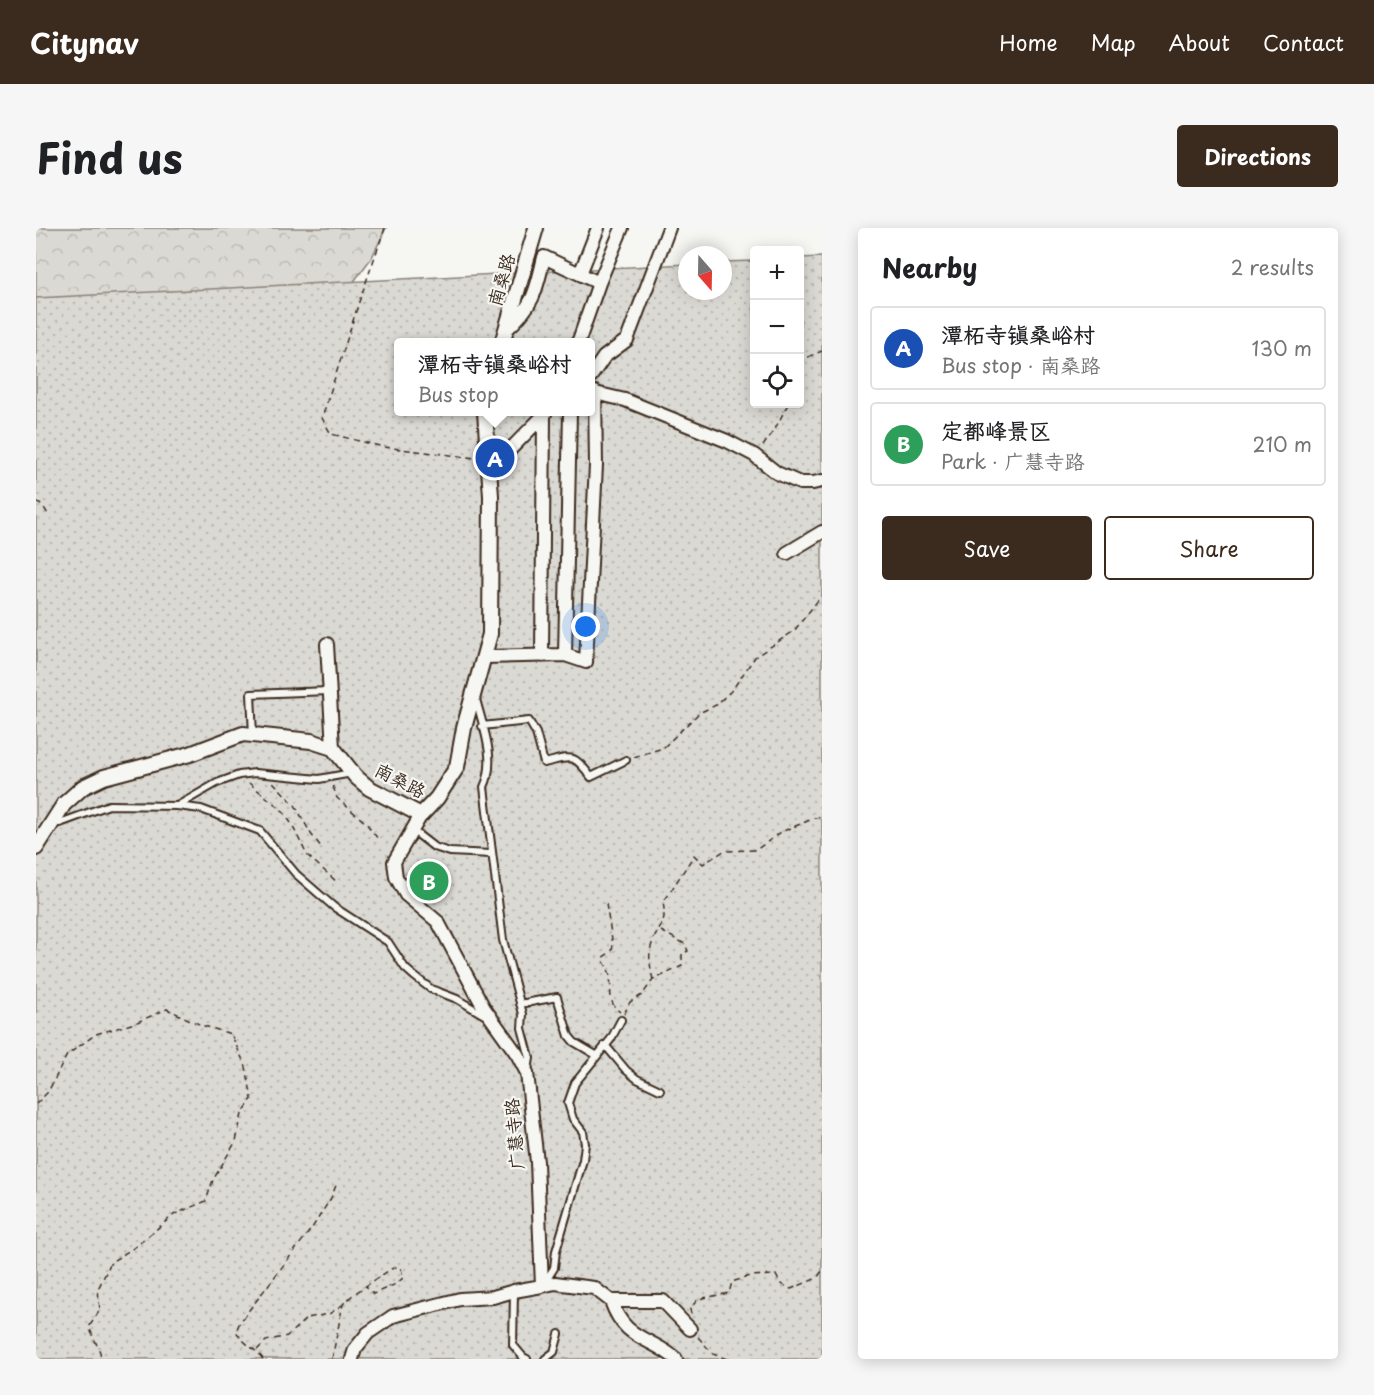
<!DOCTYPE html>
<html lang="en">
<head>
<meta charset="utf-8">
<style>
  body { margin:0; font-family:"Playpen Sans","LXGW WenKai TC",sans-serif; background:#f6f6f6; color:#202124 }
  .controls { position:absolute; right:18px; top:18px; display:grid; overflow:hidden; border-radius:6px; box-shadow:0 3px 15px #0003 }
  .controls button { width:54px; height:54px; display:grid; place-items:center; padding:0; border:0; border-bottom:2px solid #e0e0e0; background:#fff; color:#202124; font:30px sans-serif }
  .compass { position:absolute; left:642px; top:18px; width:54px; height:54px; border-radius:50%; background:#fff; box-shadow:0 3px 15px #0003; rotate:160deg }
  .you { position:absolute; left:550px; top:399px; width:21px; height:21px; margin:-15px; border:4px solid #fff; border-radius:50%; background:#1a73e8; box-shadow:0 0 0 9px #1a73e833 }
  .badge { display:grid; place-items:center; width:39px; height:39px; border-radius:50%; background:#3b2a1e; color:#fff; font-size:20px; font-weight:700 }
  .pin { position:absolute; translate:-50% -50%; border:3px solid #fff; box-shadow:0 2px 6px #0006 }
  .popup { position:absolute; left:358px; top:110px; width:201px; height:78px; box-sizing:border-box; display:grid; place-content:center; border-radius:6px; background:#fff; filter:drop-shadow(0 2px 4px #0005); font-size:20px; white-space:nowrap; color:#757577 }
  .popup b { font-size:22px; color:#202124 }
  .popup::after { content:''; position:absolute; left:50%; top:100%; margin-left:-12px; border:12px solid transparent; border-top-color:#fff }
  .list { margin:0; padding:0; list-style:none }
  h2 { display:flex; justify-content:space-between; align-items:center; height:78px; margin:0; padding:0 24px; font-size:26px }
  h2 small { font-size:20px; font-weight:400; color:#757577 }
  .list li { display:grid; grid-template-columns:39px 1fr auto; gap:18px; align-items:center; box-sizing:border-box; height:84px; margin:0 12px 12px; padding:0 12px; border:2px solid #e0e0e0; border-radius:6px }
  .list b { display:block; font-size:22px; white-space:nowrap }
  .list p { margin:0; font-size:20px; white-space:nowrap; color:#757577 }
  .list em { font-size:20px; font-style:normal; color:#757577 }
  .actions { display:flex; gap:12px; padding:18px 24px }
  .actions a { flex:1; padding:14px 0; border:2px solid #3b2a1e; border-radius:6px; text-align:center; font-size:21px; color:#3b2a1e }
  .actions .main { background:#3b2a1e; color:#fff }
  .icon { flex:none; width:33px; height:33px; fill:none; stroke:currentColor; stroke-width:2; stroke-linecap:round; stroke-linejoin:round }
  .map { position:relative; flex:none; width:786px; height:1131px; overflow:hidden; border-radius:6px }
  header { display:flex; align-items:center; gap:36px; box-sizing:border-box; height:84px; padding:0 30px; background:#3b2a1e; color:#fff }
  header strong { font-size:28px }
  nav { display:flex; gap:33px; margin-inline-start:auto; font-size:21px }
  .intro { display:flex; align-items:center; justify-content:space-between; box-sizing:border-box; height:144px; padding:0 36px }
  h1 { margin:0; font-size:42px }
  .button { padding:15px 27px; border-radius:6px; background:#3b2a1e; color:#fff; font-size:21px; font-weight:700 }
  main { display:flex; gap:36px; padding:0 36px }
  aside { flex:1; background:#fff; border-radius:6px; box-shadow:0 3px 15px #0003 }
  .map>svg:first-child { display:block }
  .forest { fill:url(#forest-crowns); stroke:#8a8278; stroke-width:1.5 }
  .park { fill:url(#park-dots); stroke:#8a8278; stroke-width:1.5; fill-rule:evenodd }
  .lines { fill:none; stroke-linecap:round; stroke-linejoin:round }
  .service-casing { stroke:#3b2a1e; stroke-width:10 }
  .minor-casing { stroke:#3b2a1e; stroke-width:16 }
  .tertiary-casing { stroke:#3b2a1e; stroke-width:18 }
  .path { stroke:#3b2a1e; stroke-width:1.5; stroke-dasharray:6 4.5; stroke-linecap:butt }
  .service { stroke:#f6f6f2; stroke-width:6 }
  .minor { stroke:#f6f6f2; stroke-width:12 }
  .tertiary { stroke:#f6f6f2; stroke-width:14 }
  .labels { text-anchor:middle; stroke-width:4.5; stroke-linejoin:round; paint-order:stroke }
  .street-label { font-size:18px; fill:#3b2a1e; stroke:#f6f6f2 }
</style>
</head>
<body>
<header>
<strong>Citynav</strong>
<nav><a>Home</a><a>Map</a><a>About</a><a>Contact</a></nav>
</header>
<div class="intro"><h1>Find us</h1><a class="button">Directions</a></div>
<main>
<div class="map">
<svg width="786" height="1131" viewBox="0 0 786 1131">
  <defs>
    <pattern id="forest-crowns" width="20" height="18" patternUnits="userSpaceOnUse" patternTransform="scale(1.5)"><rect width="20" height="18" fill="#dad9d3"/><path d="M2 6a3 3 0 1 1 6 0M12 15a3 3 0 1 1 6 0" fill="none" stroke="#bcbab5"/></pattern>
    <pattern id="park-dots" width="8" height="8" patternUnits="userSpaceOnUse" patternTransform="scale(1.5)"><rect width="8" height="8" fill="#dad9d3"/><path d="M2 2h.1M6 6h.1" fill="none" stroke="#bcbab5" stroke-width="1.8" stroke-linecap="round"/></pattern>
  </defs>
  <rect width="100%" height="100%" fill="#f6f6f2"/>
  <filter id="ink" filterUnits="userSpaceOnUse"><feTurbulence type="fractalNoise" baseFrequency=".0167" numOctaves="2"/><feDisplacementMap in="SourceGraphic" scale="12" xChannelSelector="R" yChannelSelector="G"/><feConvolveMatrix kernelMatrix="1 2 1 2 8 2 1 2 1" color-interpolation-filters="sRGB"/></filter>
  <g filter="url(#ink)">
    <!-- forest -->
    <path class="forest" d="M 0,0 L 350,0 L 336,29 L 0,483 Z"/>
    <!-- park -->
    <path class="park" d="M 786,29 L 786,1131 L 0,1131 L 0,70 L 651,36 L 651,63 L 687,63 L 687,34 L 718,33 L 718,176 L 764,176 L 764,30 ZM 363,115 L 555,115 L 555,184 L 363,184 Z"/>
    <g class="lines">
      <!-- service casing -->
      <g class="service-casing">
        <path id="service" d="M 440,471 C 447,499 461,532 448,559 L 467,712 L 487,786 L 486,800 L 494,830 L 492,843
          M 446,498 L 493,493 L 500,505 L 508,535 C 535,529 537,524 555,549 L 590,532
          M 217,507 L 215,466 L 293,463
          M 141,578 L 181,555 L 203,547 L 219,545 L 283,551 L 316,545
          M 17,593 L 24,595 L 73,577 L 141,578 L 165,581 L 224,603 L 260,646 L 298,679 L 352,714 L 369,740 L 378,748 L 395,761 L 421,771 L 450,788
          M 376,602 L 398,619 L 414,624 L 455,626
          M 484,776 L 521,769 L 533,808 L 538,814 L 560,827
          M 569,817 L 590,842 L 601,851 L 624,862
          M 507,1057 L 518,1040 L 520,1023 L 547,932 L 549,916 L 547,904 L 537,891 L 532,875 L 539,855 L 575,811 L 585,792
          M 478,1064 L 477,1117 L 487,1129 L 491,1131
          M 509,1131 L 518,1124 L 523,1106"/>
      </g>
      <!-- minor casing -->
      <g class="minor-casing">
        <path id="minor" d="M 544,46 L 562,0
          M 563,55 L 586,0
          M 470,102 C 498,77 500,64 508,29 L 563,55 L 542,115
          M 555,148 L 568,129 L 591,112 L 633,0
          M 555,164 L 589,172 L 691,213 L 718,227 L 741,245 L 764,255 L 777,255 L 786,253
          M 454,242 L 509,186
          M 751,325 L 786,304
          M 291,416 L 297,520
          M 506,427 L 508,188
          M 529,427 L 534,184
          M 448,429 L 529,427 L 550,434 L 560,237 L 559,164
          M 506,1058 L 519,1055 L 558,1060 L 575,1073 L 627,1073 L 654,1101
          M 575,1073 C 589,1113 613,1108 640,1131
          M 316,1131 L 319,1121 L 332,1105 L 357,1088 L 424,1071 L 457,1069 L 478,1063 L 506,1058 L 501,934 L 491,845 L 481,826 L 448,780 L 402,694 L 370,667 L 360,649 L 358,634 L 385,587"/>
      </g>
      <!-- tertiary casing -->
      <g class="tertiary-casing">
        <path id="tertiary" d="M 466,115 L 500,0
          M 0,620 L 28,576 L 47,559 L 68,549 L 154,526 L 207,506 L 275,513 L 297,520 L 320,549 L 333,560 L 385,587 L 401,570 L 421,539 L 428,500 L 454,406 L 455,268 L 449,184"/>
      </g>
      <!-- path -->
      <path class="path" d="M 349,0 L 323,74 L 286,190 L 295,206 L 348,219 L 439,230
        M 764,136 L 774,128 L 786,123
        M 727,218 L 739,201 L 752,176
        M 0,274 L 7,278 L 13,288
        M 598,529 L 627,520 L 663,485 L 680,477 L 696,462 L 719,429 L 758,403 L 786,367
        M 237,554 L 259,577 L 275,606 L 286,620
        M 213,555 L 245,581 L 255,595 L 271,627 L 302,655
        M 297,558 L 301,570 L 330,595 L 342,611
        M 570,676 L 577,717 L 576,723 L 566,730 C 569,736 573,742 574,748 C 576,762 571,775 584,784
        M 617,752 C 615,741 612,730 615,719 C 620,700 632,698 627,675 L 658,627 L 667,636 L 688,623 L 720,622 L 745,604 L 779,590 L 786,589
        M 588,786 L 594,774 L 606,767 L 617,752 L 646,738 L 646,726 L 652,723 L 649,716 L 625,703
        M 0,876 L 12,864 L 31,827 L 60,806 L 99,795 L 131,781 L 165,797 L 195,806 L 210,839 L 216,871 L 206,886 L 200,913 L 177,952 L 170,973 L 139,986 L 99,1019 L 75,1034 L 62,1061 L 64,1082 L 53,1099 L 64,1124 L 65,1131
        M 655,1086 L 654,1081 L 662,1071 L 693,1065 L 696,1054 L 714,1048 L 740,1047 L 744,1055 L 755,1061 L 781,1050 L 786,1043
        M 662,1109 L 677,1126 L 691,1131
        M 221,1122 L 230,1113 L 251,1108 L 271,1090 L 293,1086 L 306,1077
        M 227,1131 C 219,1120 206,1115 200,1103 L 204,1094 L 276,1000 L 295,970 L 301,955
        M 296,1131 L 307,1076 L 318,1066 L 355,1041 L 360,1039 L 365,1040 L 367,1050 L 360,1056 L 337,1066 L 330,1058"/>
      <!-- service -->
      <use href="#service" class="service"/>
      <!-- minor -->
      <use href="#minor" class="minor"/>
      <!-- tertiary -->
      <use href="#tertiary" class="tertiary"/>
    </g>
  </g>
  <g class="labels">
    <!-- street labels -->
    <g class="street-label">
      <text transform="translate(466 52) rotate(-74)" y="6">南桑路</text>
      <text transform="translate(364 553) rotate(27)" y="6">南桑路</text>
      <text transform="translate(479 906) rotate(-95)" y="6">广慧寺路</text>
    </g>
  </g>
</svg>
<div class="controls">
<button>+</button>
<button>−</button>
<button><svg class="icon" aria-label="locate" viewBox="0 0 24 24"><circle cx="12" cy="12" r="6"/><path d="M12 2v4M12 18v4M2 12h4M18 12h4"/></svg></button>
</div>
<svg class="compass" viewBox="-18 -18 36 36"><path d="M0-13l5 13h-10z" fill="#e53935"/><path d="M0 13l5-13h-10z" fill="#757577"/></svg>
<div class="you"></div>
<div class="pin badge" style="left:459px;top:230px;background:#1a4fb4">A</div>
<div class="popup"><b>潭柘寺镇桑峪村</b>Bus stop</div>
<div class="pin badge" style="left:393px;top:653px;background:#2e9e5b">B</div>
</div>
<aside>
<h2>Nearby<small>2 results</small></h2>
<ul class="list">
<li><span class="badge" style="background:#1a4fb4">A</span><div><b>潭柘寺镇桑峪村</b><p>Bus stop · 南桑路</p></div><em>130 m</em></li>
<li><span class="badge" style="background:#2e9e5b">B</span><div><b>定都峰景区</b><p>Park · 广慧寺路</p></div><em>210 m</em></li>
</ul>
<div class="actions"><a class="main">Save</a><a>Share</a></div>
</aside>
</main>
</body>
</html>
